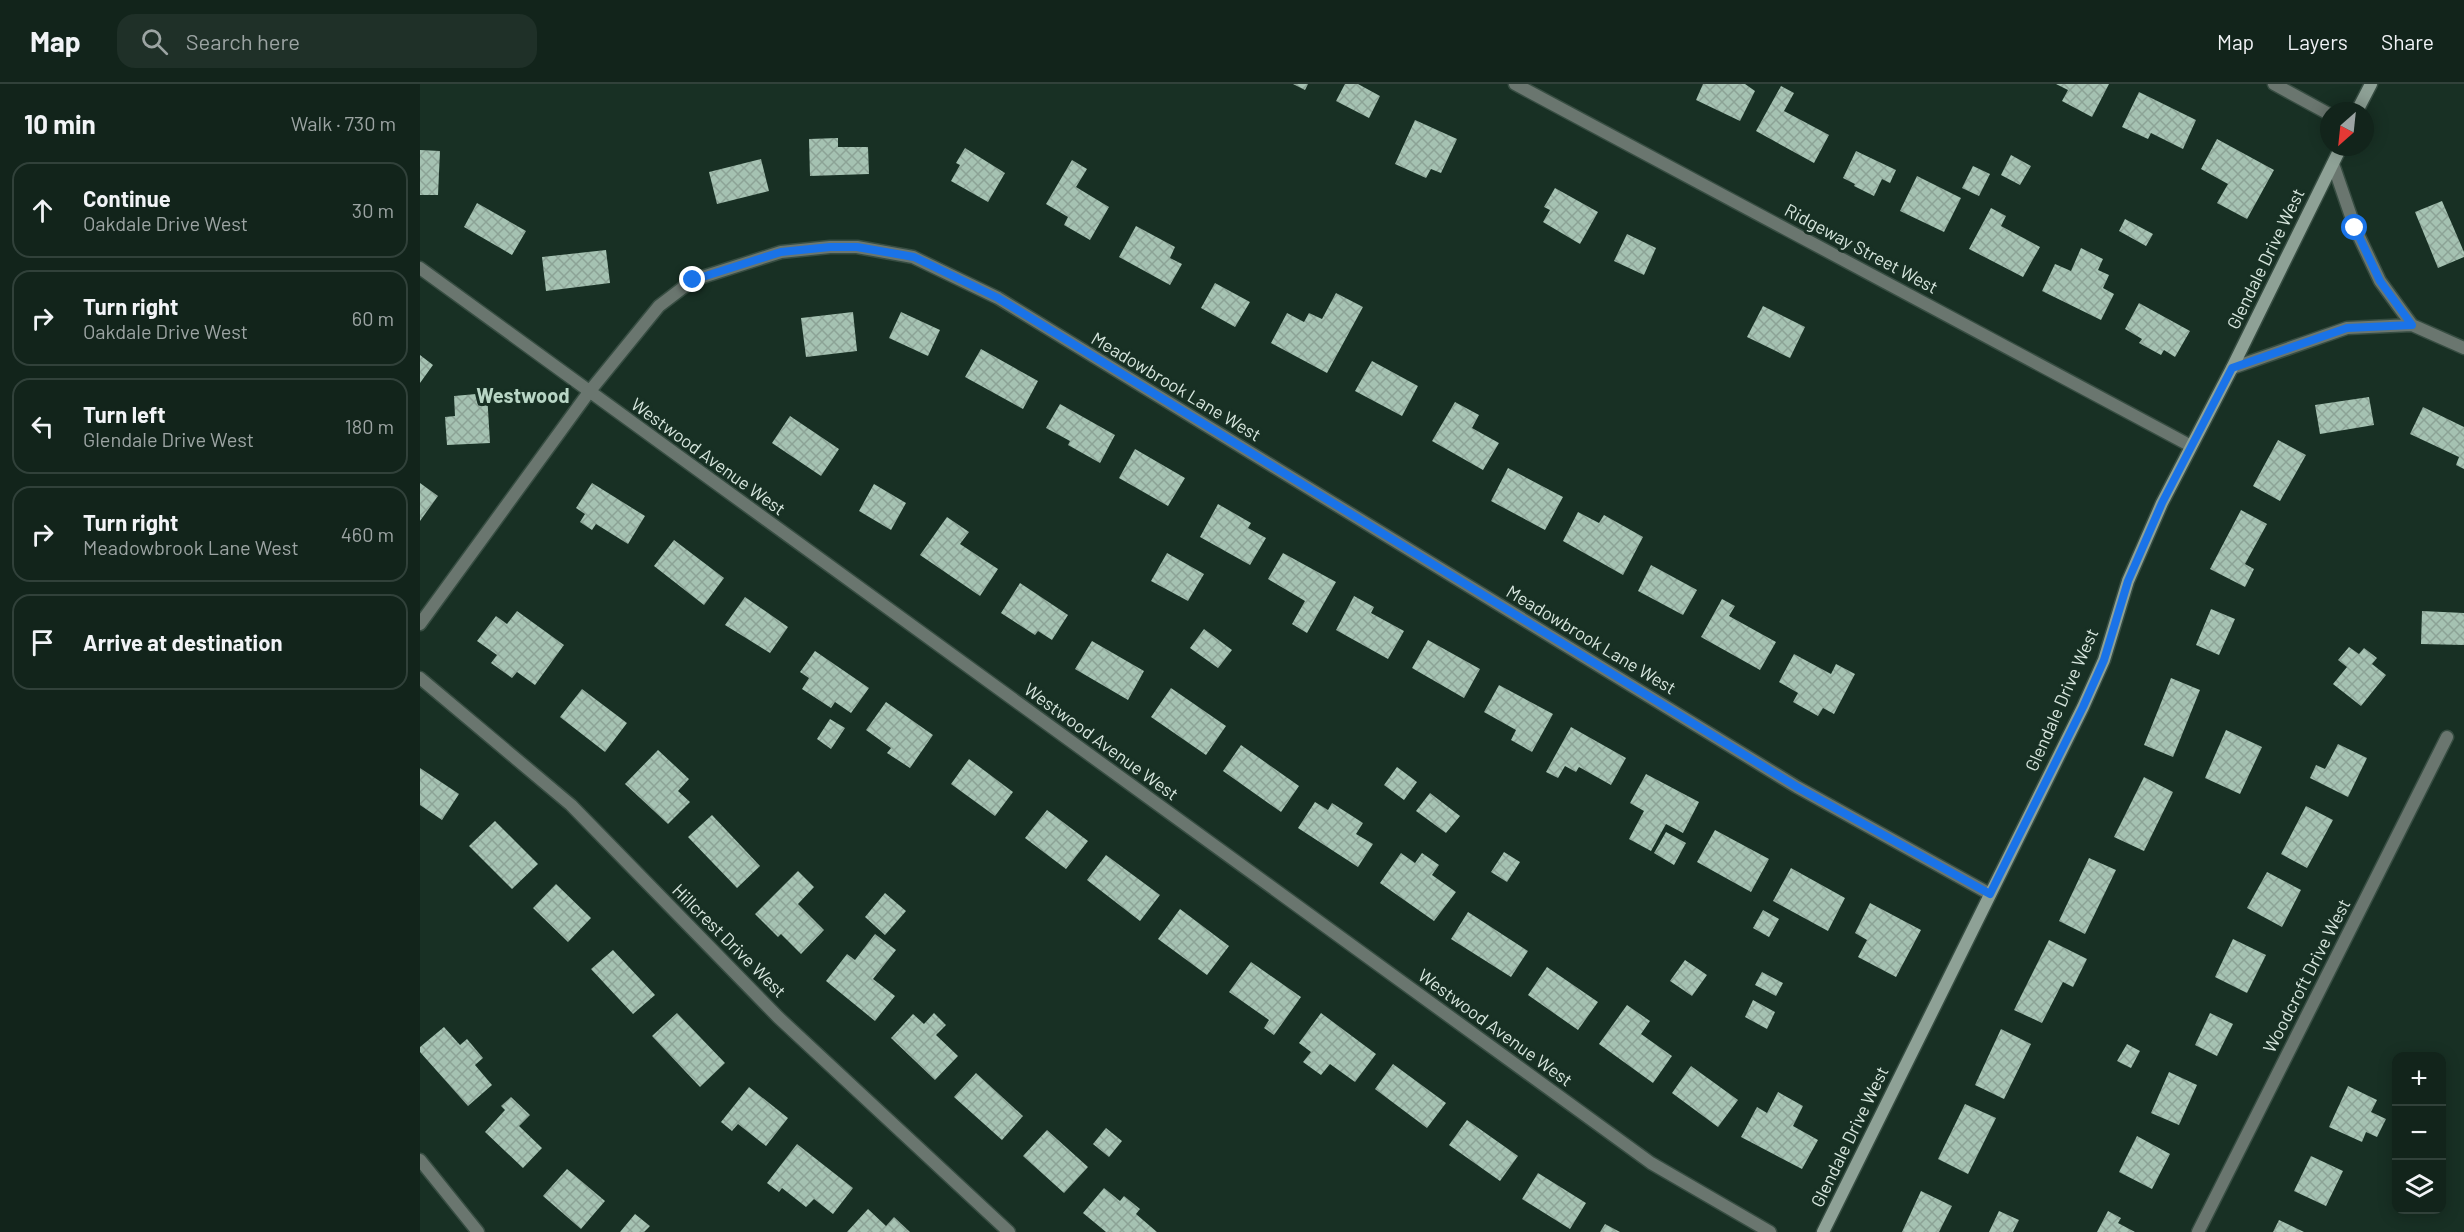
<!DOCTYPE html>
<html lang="en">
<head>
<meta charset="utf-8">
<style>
  body { margin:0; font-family:Barlow,sans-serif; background:#1f3028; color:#f1f3f6 }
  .controls { position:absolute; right:18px; bottom:18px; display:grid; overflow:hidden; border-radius:12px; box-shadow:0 3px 15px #0003 }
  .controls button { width:54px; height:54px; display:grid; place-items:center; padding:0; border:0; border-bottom:2px solid #31413a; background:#12241b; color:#f1f3f6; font:30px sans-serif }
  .compass { position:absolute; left:1900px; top:18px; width:54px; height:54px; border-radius:50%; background:#12241b; box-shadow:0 3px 15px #0003; rotate:207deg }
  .stop { position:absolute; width:18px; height:18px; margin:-14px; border:4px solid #1a73e8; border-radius:50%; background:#fff }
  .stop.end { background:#1a73e8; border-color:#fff; box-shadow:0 2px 6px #0008 }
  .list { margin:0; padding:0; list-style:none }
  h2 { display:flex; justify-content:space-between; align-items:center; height:78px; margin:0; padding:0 24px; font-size:26px }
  h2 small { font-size:20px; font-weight:400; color:#9ca4a3 }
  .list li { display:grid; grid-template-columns:39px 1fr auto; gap:18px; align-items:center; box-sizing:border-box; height:96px; margin:0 12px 12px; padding:0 12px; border:2px solid #31413a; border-radius:18px }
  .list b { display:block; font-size:22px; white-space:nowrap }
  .list p { margin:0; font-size:20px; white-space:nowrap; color:#9ca4a3 }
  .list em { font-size:20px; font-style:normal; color:#9ca4a3 }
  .icon { flex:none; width:33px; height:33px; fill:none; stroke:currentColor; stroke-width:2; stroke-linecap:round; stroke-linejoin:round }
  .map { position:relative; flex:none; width:2044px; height:1148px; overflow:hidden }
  header { display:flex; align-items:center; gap:36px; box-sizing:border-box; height:84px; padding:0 30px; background:#12241b; border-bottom:2px solid #31413a }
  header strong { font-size:28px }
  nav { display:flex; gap:33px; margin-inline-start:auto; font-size:21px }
  .search { width:420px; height:54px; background:#1f3028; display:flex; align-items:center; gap:15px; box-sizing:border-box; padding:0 21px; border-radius:18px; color:#9ca4a3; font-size:22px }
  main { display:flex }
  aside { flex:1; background:#12241b }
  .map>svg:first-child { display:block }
  .building { fill:url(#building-cross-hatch) }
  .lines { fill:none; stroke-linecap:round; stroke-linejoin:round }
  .street-casing { stroke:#374d42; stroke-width:15 }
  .secondary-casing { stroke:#374d42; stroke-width:15 }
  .street { stroke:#6a766f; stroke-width:12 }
  .secondary { stroke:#8ea196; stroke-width:12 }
  .route { stroke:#1a73e8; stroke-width:8 }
  .labels { text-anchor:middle; stroke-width:6; stroke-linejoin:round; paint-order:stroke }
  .street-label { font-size:18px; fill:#d7e6de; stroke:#183024 }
  .neighbourhood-label { font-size:20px; font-weight:bold; fill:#b8d5c5; stroke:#183024 }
</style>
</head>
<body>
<header>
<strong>Map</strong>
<div class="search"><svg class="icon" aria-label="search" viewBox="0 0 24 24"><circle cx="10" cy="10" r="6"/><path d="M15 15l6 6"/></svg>Search here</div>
<nav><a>Map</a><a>Layers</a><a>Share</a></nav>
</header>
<main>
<aside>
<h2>10 min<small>Walk · 730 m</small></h2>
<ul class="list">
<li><svg class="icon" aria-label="ahead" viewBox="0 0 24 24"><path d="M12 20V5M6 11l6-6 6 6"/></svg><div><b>Continue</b><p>Oakdale Drive West</p></div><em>30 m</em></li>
<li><svg class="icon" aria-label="right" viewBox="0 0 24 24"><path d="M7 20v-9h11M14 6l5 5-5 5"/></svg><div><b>Turn right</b><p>Oakdale Drive West</p></div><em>60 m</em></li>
<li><svg class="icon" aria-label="left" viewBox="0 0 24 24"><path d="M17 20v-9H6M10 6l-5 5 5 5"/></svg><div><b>Turn left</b><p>Glendale Drive West</p></div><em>180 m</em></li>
<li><svg class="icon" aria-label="right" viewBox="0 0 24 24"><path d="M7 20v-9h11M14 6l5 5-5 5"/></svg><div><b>Turn right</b><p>Meadowbrook Lane West</p></div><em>460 m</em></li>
<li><svg class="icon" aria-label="arrive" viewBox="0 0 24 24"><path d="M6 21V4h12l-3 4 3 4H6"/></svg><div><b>Arrive at destination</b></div></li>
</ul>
</aside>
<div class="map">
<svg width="2044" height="1148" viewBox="0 0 2044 1148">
  <defs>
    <pattern id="building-cross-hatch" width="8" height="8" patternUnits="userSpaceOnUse" patternTransform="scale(1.5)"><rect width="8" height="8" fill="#a5c2b2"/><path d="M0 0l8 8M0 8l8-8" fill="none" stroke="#8ca396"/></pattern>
  </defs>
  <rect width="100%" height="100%" fill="#183024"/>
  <!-- building -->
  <path class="building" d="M 873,0 L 888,0 L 885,6 Z
    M 925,0 L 938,0 L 960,12 L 949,34 L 916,17 Z
    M 1283,0 L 1325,0 L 1335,7 L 1320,37 L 1276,16 Z
    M 1636,0 L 1689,0 L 1672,33 L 1642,17 L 1648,6 Z
    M 1361,2 L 1374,9 L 1364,27 L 1409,51 L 1394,79 L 1336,47 Z
    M 1719,8 L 1776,36 L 1763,65 L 1731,49 L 1728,55 L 1702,43 Z
    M 995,36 L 1037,55 L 1021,89 L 1011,85 L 1006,94 L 975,80 Z
    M 418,54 L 418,63 L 448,63 L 449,90 L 390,92 L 389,55 Z
    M 1797,55 L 1854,86 L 1827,135 L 1797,119 L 1808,100 L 1781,85 Z
    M 545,64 L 585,89 L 568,118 L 531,97 L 540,81 L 536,79 Z
    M 0,66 L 20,67 L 18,111 L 0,111 Z
    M 1436,67 L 1476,86 L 1470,99 L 1462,95 L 1454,112 L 1434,102 L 1435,100 L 1423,94 Z
    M 1591,71 L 1611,82 L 1600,101 L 1581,91 Z
    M 341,75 L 349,107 L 297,120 L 289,88 Z
    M 652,76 L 667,85 L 656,103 L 689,123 L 670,156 L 644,141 L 648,133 L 626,120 Z
    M 1553,82 L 1570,90 L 1559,112 L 1542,104 Z
    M 1497,92 L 1541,114 L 1524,148 L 1480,127 Z
    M 1135,104 L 1178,128 L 1160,160 L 1123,138 L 1130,126 L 1124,123 Z
    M 2022,117 L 2044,168 L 2044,173 L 2018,184 L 1995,128 Z
    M 57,119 L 106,147 L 92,171 L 44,143 Z
    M 1571,124 L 1586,132 L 1581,142 L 1620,163 L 1603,193 L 1549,165 Z
    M 1705,135 L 1733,150 L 1726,162 L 1699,147 Z
    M 716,142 L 755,163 L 750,174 L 762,180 L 750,201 L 699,173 Z
    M 1207,150 L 1236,164 L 1224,191 L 1194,177 Z
    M 1661,164 L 1683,175 L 1678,186 L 1689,191 L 1683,204 L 1694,210 L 1681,236 L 1622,207 L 1635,180 L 1651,187 Z
    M 186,166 L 190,199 L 126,207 L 122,173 Z
    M 795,199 L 830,218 L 815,243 L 781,224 Z
    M 916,209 L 943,223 L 907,289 L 851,259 L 867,229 L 884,238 L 889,229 L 902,235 Z
    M 1719,219 L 1770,247 L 1755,273 L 1744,266 L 1741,271 L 1719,259 L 1722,255 L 1705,245 Z
    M 1343,222 L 1385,243 L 1370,274 L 1327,253 Z
    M 433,228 L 437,267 L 386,273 L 381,234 Z
    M 481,228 L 520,246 L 508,272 L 469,254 Z
    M 561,265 L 618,297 L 603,325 L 545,293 Z
    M 0,271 L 13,281 L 0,299 Z
    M 952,277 L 998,302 L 982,332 L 935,307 Z
    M 67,309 L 70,359 L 27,361 L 25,333 L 35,332 L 34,312 Z
    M 1949,313 L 1954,341 L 1900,350 L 1895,321 Z
    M 1035,318 L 1059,331 L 1052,344 L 1079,359 L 1063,386 L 1012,357 Z
    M 640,320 L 695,351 L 680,379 L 648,361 L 650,357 L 626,344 Z
    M 2003,323 L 2044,343 L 2044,385 L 2036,381 L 2039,373 L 1990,350 Z
    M 370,332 L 419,365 L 401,392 L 352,359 Z
    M 1858,356 L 1886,371 L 1860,417 L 1833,402 Z
    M 715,365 L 765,394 L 748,422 L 699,394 Z
    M 1088,384 L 1143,413 L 1125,446 L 1071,417 Z
    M 0,399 L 18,412 L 0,437 Z
    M 172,399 L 225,432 L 208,460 L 176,440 L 172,446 L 160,438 L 165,430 L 156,424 Z
    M 454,400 L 486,419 L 471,446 L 439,427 Z
    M 798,420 L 831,439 L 828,444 L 846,454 L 830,481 L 780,453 Z
    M 1821,426 L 1847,440 L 1825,480 L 1834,485 L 1825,503 L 1790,485 Z
    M 1158,428 L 1179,439 L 1184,431 L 1223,453 L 1203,491 L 1143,457 Z
    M 527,433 L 549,448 L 540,460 L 578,485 L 560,512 L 500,471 Z
    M 254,456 L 304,494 L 284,521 L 234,482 Z
    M 747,469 L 784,490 L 768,517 L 731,497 Z
    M 863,469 L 916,498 L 887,549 L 872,540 L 885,517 L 848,495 Z
    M 1231,481 L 1277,506 L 1263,531 L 1218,507 Z
    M 600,499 L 648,531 L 632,556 L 618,547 L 615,551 L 581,529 Z
    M 934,512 L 954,523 L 951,529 L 984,547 L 968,575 L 916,546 Z
    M 325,513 L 368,543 L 350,569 L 305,541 Z
    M 1302,515 L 1315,522 L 1309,532 L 1356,558 L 1340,586 L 1281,553 Z
    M 1791,525 L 1815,535 L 1799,571 L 1776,561 Z
    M 97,527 L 144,561 L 115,601 L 97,588 L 92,594 L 71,579 L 77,571 L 57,557 L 76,532 L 87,540 Z
    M 2002,527 L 2044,529 L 2044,561 L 2001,560 Z
    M 784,545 L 812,566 L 798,584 L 770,564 Z
    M 1008,556 L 1060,585 L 1044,614 L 992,584 Z
    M 672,557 L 724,587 L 708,616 L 655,585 Z
    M 1929,563 L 1939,570 L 1944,564 L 1957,574 L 1952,580 L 1966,591 L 1941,622 L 1913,600 L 1927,583 L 1918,576 Z
    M 395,567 L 449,604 L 431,629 L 415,618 L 411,624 L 382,605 L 389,594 L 380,588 Z
    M 1374,570 L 1411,590 L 1416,580 L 1435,590 L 1414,630 L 1403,624 L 1398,632 L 1373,618 L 1378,609 L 1359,598 Z
    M 1751,594 L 1780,606 L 1753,673 L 1724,661 Z
    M 1079,601 L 1133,630 L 1112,668 L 1091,656 L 1096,646 L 1064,628 Z
    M 751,604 L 806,642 L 786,671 L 731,633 Z
    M 162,605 L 207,639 L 185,668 L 140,633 Z
    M 466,618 L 513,651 L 490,684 L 467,669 L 471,664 L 446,646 Z
    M 410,635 L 425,644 L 411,665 L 397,655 Z
    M 1151,643 L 1206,674 L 1191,701 L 1159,683 L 1156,688 L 1145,682 L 1138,694 L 1126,688 Z
    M 1806,646 L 1842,663 L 1820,710 L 1785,694 Z
    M 1918,660 L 1947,674 L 1928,713 L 1890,694 L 1896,681 L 1905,685 Z
    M 821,661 L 879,702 L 861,728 L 803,687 Z
    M 238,666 L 269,695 L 258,707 L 270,718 L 248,740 L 205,700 Z
    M 549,675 L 593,708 L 575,732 L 531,700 Z
    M 977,683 L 997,698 L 984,716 L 964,701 Z
    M 0,684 L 39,710 L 22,736 L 0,721 Z
    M 1226,690 L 1279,718 L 1263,749 L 1246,740 L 1231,767 L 1209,755 L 1224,727 L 1210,719 Z
    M 1724,693 L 1753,708 L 1724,767 L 1694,753 Z
    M 1010,709 L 1040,732 L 1026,749 L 996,727 Z
    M 895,718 L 908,726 L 912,719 L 943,739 L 936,750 L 953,760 L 938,783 L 878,744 Z
    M 1886,722 L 1913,736 L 1887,784 L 1861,770 Z
    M 627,726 L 668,757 L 646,785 L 605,754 Z
    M 292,731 L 340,782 L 317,804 L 268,753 Z
    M 75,737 L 118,780 L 92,805 L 49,762 Z
    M 1295,746 L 1349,775 L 1331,808 L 1277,778 Z
    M 1246,748 L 1266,759 L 1254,781 L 1234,769 Z
    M 1084,768 L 1100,778 L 1087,798 L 1071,788 Z
    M 981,769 L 995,779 L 1002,769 L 1019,781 L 1012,791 L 1036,808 L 1014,837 L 960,799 Z
    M 686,771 L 740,811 L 720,837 L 667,796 Z
    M 1669,774 L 1696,786 L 1665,850 L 1639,837 Z
    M 1371,784 L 1425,814 L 1408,847 L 1353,817 Z
    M 378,787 L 394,803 L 378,820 L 404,846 L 381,870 L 361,850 L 358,853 L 335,830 Z
    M 1847,788 L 1881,806 L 1862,843 L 1827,824 Z
    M 136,800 L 171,834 L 148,858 L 113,824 Z
    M 465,809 L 486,827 L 465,851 L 445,833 Z
    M 1450,819 L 1501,846 L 1476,893 L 1438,873 L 1447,856 L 1435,849 Z
    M 760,825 L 809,862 L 787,891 L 738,855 Z
    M 1343,826 L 1359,835 L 1349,853 L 1333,844 Z
    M 1048,828 L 1108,867 L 1091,893 L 1031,855 Z
    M 455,850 L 476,866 L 453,895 L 475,912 L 455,937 L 406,897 L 427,870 L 435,876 Z
    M 1813,855 L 1846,871 L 1827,909 L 1795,893 Z
    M 1629,856 L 1667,875 L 1653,903 L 1643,898 L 1622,939 L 1594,926 Z
    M 193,866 L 235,911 L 213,930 L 171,885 Z
    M 1265,876 L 1287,891 L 1272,912 L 1250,897 Z
    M 831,878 L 881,913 L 854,951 L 844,944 L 849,936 L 809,908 Z
    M 1127,883 L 1178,918 L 1158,946 L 1108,911 Z
    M 1342,888 L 1363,899 L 1356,912 L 1335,901 Z
    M 1333,916 L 1355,928 L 1347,945 L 1325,933 Z
    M 1207,921 L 1230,937 L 1221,950 L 1252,972 L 1233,999 L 1179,960 Z
    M 257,929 L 305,979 L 280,1003 L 232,952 Z
    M 514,929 L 526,941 L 516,951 L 538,972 L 515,996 L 471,954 L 493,930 L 504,940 Z
    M 901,929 L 956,970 L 935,998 L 910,980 L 901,991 L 883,978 L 891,968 L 879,959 Z
    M 1790,929 L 1813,940 L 1797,972 L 1775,961 Z
    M 24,943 L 40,961 L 47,955 L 63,974 L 55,981 L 72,1001 L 48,1022 L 0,968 L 0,963 Z
    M 1581,945 L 1611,960 L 1584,1015 L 1555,1001 Z
    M 1707,960 L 1720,967 L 1711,984 L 1697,977 Z
    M 973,980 L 1026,1019 L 1007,1044 L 955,1005 Z
    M 1271,982 L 1318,1016 L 1298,1043 L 1252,1009 Z
    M 1749,988 L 1777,1001 L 1759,1041 L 1731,1029 Z
    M 556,989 L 603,1032 L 582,1056 L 534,1013 Z
    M 1928,1002 L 1957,1016 L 1951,1028 L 1966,1035 L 1957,1053 L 1946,1048 L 1942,1058 L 1909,1043 Z
    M 329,1003 L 368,1034 L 346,1062 L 318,1040 L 312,1047 L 301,1038 Z
    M 1358,1008 L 1383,1022 L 1373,1042 L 1398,1056 L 1382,1085 L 1321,1053 L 1337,1023 L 1347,1029 Z
    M 91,1013 L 110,1031 L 99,1042 L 122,1064 L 103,1084 L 65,1048 L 85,1026 L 81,1022 Z
    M 1545,1020 L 1576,1034 L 1548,1090 L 1518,1075 Z
    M 1047,1036 L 1098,1072 L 1080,1097 L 1029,1061 Z
    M 686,1044 L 702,1057 L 689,1073 L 673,1060 Z
    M 627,1046 L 668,1083 L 644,1109 L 603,1072 Z
    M 1717,1052 L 1750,1070 L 1732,1105 L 1699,1088 Z
    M 377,1060 L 433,1104 L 413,1130 L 394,1115 L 386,1123 L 362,1104 L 359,1108 L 347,1099 Z
    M 1891,1072 L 1923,1087 L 1906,1122 L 1874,1107 Z
    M 147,1085 L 185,1117 L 161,1145 L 123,1112 Z
    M 1118,1089 L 1166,1119 L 1150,1145 L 1102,1115 Z
    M 684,1104 L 700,1117 L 704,1112 L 720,1125 L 716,1130 L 737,1148 L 686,1148 L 663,1129 Z
    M 1501,1107 L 1532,1122 L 1519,1148 L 1482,1148 Z
    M 448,1125 L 466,1142 L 474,1133 L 490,1148 L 427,1148 Z
    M 1579,1127 L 1599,1136 L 1593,1148 L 1569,1148 Z
    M 1688,1127 L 1701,1134 L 1698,1139 L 1715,1148 L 1677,1148 Z
    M 215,1130 L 230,1142 L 224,1148 L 200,1148 Z
    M 1859,1136 L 1884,1148 L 1853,1148 Z
    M 1185,1140 L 1200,1148 L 1180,1148 Z"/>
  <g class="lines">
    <!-- street casing -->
    <g class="street-casing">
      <path id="street" d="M 1095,0 L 1771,362
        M 1854,0 L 1909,30
        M 1913,80 L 1935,144 L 1960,197 L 1992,241
        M 0,184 L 1231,1079 L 1350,1148
        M 1812,284 L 1927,244 L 1992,241 L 2044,264
        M 0,540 L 169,308 L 239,222 L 273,196 L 361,168 L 410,163 L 437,163 L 493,173 L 578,214 L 1377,703 L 1570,810
        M 0,594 L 151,721 L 358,933 L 589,1148
        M 0,1076 L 58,1148
        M 1778,1148 L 2027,653"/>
    </g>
    <!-- secondary casing -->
    <g class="secondary-casing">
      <path id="secondary" d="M 1937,27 L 1951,0
        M 1403,1148 L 1663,623 L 1684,576 L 1708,497 L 1742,419 L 1812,284 L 1921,63"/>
    </g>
    <!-- street -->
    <use href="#street" class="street"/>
    <!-- secondary -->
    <use href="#secondary" class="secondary"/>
  </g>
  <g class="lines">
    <!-- route -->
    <path class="route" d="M 273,196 L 361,168 L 410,163 L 437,163 L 494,173 L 578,214 L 1377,703 L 1570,810 L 1663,623 L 1684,576 L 1708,497 L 1742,419 L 1812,284 L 1927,244 L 1992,241 L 1960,197 L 1935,144"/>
  </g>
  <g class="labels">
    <!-- street labels -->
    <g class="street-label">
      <text transform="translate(1441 165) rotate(28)" y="6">Ridgeway Street West</text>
      <text transform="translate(1846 175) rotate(-64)" y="6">Glendale Drive West</text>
      <text transform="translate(756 303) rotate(31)" y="6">Meadowbrook Lane West</text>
      <text transform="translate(288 373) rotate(36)" y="6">Westwood Avenue West</text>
      <text transform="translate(1171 556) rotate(31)" y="6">Meadowbrook Lane West</text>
      <text transform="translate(1642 616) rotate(-66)" y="6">Glendale Drive West</text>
      <text transform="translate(681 658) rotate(36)" y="6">Westwood Avenue West</text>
      <text transform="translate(309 857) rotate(45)" y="6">Hillcrest Drive West</text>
      <text transform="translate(1887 892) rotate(-63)" y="6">Woodcroft Drive West</text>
      <text transform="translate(1075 944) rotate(36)" y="6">Westwood Avenue West</text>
      <text transform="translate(1430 1053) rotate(-64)" y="6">Glendale Drive West</text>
    </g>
    <!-- neighbourhood labels -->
    <g class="neighbourhood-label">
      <text x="103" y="319">Westwood</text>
    </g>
  </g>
</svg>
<div class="controls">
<button>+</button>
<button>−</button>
<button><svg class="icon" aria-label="layers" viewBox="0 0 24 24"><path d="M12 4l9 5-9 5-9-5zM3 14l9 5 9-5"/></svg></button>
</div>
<svg class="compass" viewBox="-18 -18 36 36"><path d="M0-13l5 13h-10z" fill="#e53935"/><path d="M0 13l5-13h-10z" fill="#9ca4a3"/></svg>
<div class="stop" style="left:1935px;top:144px"></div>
<div class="stop end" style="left:273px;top:196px"></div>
</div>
</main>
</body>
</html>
